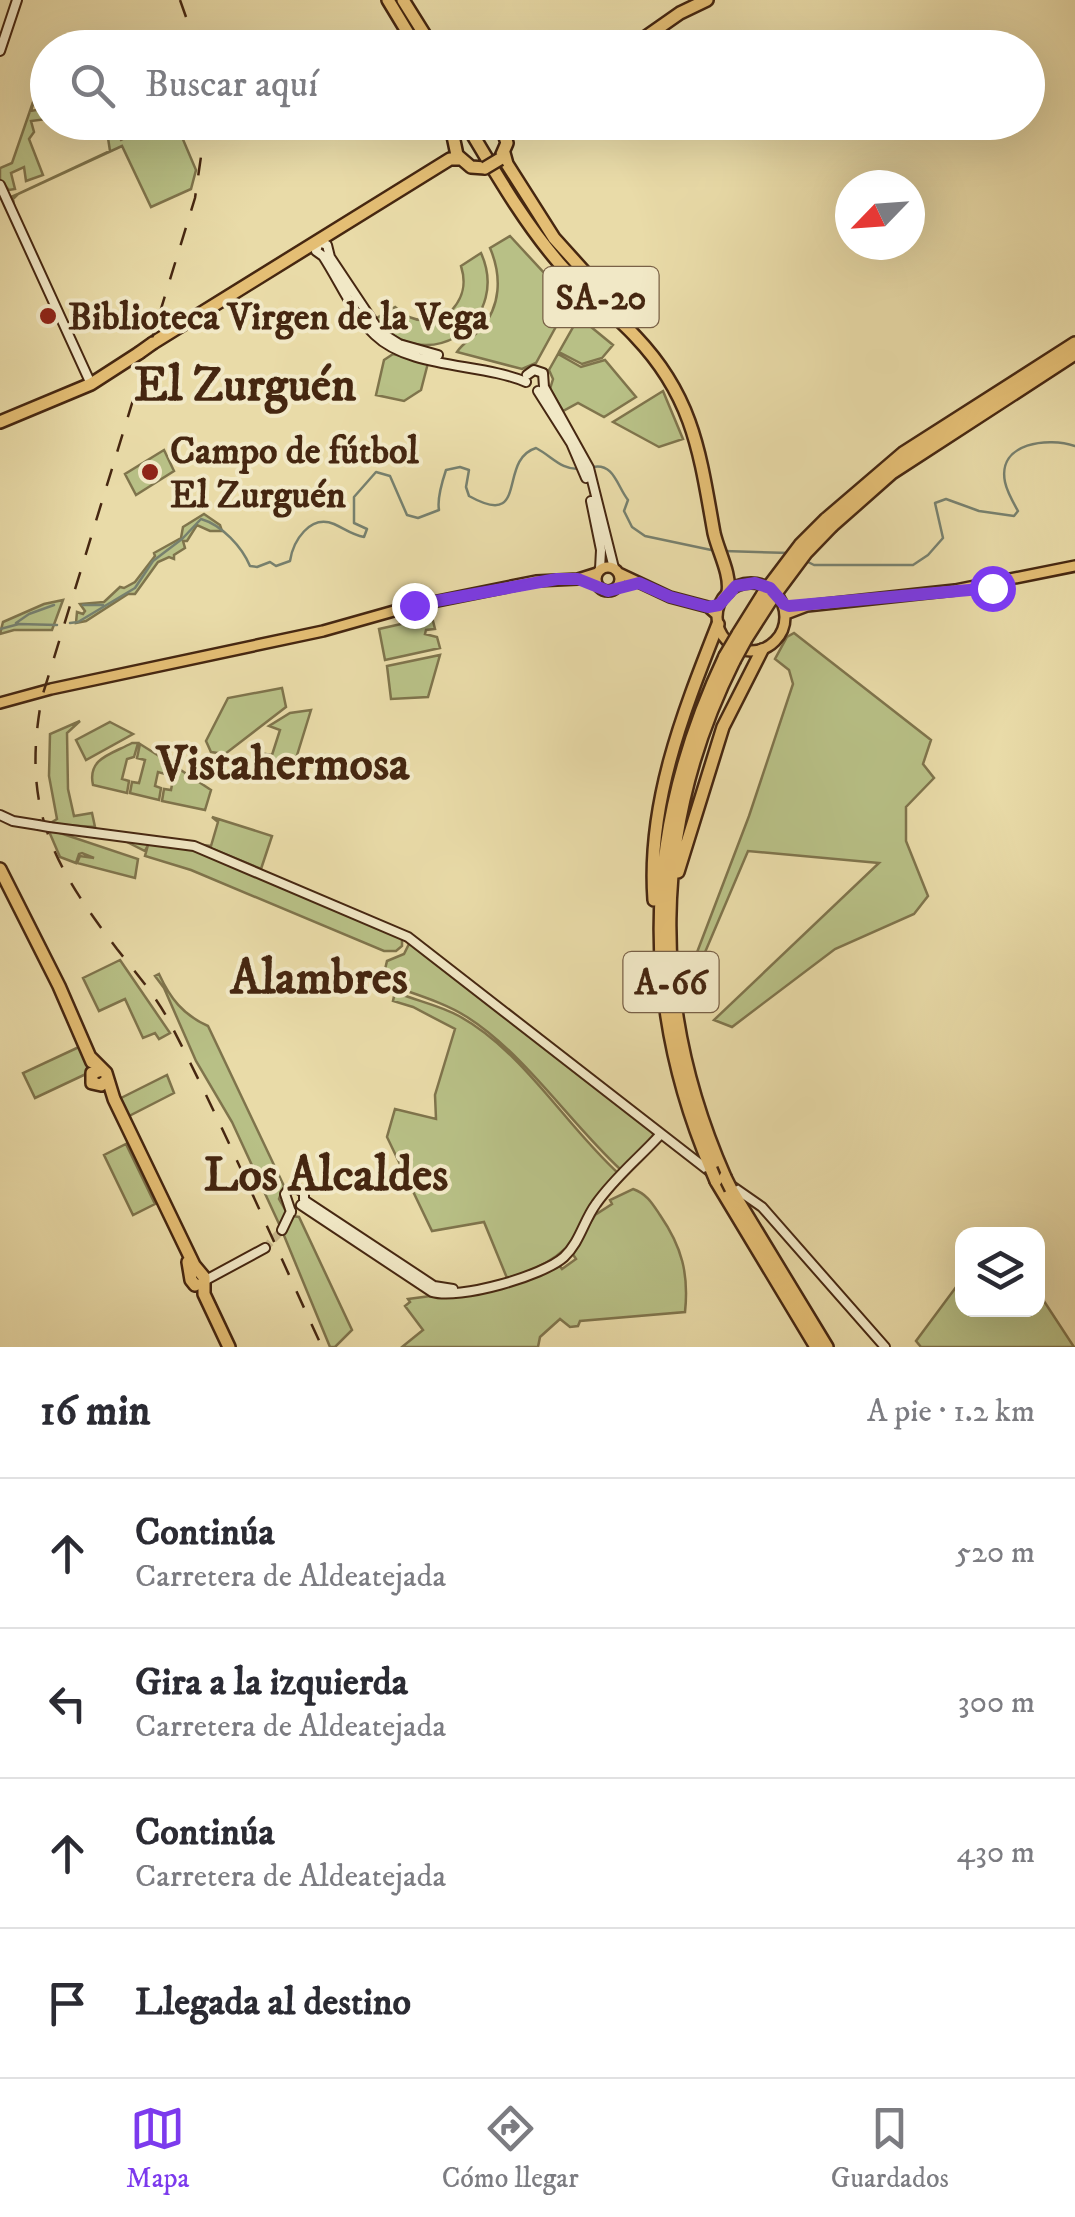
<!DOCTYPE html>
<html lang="es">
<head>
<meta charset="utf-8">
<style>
  body { margin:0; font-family:"IM FELL DW Pica",serif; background:#f2f2f3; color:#2b2b33 }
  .controls { position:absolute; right:30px; bottom:30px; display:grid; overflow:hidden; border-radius:20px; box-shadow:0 10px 40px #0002 }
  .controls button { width:90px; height:90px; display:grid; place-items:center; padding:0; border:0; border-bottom:2px solid #e1e1e2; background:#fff; color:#2b2b33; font:50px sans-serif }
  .compass { position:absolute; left:835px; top:170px; width:90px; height:90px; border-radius:50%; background:#fff; box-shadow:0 10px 40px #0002; rotate:245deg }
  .stop { position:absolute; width:30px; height:30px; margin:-22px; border:8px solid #7c3aed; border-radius:50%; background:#fff }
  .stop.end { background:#7c3aed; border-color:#fff; box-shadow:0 2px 10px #0008 }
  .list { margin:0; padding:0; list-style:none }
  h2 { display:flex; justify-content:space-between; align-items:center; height:130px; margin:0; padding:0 40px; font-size:42px }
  h2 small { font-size:32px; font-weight:400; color:#7c7c81 }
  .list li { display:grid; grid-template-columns:65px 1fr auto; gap:30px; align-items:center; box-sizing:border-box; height:150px; padding:0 40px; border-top:2px solid #e1e1e2 }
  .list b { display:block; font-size:38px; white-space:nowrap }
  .list p { margin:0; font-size:32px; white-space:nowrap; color:#7c7c81 }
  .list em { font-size:32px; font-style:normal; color:#7c7c81 }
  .icon { flex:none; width:55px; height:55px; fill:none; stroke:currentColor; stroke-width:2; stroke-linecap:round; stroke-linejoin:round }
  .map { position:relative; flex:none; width:1075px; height:1347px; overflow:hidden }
  .search { position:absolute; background:#fff; box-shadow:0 10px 40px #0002; left:30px; right:30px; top:30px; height:110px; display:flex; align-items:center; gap:25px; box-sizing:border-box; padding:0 35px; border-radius:55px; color:#7c7c81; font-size:38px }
  .sheet { height:730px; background:#fff }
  nav { display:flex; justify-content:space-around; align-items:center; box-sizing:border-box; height:140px; border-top:2px solid #e1e1e2; background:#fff; font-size:28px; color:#7c7c81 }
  nav a { display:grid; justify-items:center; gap:5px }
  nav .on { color:#7c3aed }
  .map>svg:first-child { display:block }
  .green { fill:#b8c086; stroke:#7f744c; stroke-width:2.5 }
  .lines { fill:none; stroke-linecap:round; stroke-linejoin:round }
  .stream { stroke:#77806e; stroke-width:2.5 }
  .secondary-tunnel { stroke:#c8b78a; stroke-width:8; stroke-dasharray:8 4; stroke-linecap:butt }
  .secondary-casing { stroke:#462711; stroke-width:12 }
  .primary-casing { stroke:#462711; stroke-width:14 }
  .highway-casing { stroke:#462711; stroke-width:16 }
  .secondary { stroke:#f1e8c6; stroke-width:8 }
  .primary { stroke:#e4be74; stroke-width:9 }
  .highway { stroke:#e4be74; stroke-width:11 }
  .rail { stroke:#462711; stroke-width:2.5; stroke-dasharray:18 18; stroke-linecap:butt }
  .secondary-bridge-casing { stroke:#462711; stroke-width:12; stroke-linecap:butt }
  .highway-bridge-casing { stroke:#462711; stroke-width:16; stroke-linecap:butt }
  .secondary-bridge { stroke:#f1e8c6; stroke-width:8 }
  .highway-bridge { stroke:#e4be74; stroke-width:11 }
  .route { stroke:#7c3aed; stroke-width:12 }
  .poi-dot { fill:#8f2418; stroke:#f1e8c6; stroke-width:4 }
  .labels { text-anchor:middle; stroke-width:8; stroke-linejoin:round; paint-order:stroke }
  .shield { fill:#f1e8c6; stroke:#796147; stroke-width:2.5 }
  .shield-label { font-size:35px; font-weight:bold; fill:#462711 }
  .poi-label { font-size:38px; font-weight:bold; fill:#462711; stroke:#f1e8c6; text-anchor:start }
  .district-label { font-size:48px; font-weight:bold; fill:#462711; stroke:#f1e8c6 }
</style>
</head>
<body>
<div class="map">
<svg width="1075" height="1347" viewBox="0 0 1075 1347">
  <rect width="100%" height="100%" fill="#e9dba8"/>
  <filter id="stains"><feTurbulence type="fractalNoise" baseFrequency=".002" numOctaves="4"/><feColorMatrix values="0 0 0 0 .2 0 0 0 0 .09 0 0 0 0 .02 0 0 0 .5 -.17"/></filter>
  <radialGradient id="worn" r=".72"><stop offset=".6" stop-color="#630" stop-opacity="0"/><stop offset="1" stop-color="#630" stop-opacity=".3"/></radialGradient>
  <!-- green -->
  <path class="green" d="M 41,79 L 31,111 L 47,108 L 47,119 L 31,121 L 34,132 L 29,139 L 43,175 L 26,181 L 24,167 L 11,173 L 15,189 L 9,190 L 0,180 L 0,168 L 12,163 Z
    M 156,123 L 176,123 L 196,170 L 191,189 L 151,207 L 122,146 L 18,194 L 13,199 L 15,210 L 11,197 L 18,194 L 110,151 L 108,138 L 116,132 L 121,140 Z
    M 510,236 L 570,301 L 536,363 L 522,369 L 457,352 C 462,344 472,338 480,330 C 501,307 502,276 490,248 Z
    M 481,253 C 495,284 486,314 461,335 L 448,314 C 463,300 467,285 461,266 Z
    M 395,307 C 409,321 425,324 444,316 L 456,337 C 427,353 396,344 375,319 Z
    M 576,322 L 583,326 L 585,322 L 613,345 L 602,358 L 582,364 L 559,352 Z
    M 393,354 L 428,363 L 421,390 L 404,401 L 376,395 L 384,360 Z
    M 558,354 L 581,367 L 605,360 L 636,397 L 604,417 L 578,403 L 563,411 L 550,389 L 553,379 L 549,370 Z
    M 663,391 L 683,439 L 659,447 L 613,422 Z
    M 164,450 L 174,471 L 136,495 L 125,474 Z
    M 204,514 L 220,525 L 222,531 L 210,531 L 197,525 L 187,541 L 183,541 L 185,548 L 174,555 L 174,559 L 169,557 L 158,562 L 135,594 L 128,594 L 86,621 L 76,623 L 77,612 L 83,614 L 85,611 L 80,604 L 104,602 L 120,587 L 124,588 L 135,582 L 155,556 L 154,553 L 181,538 L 183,527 Z
    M 63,600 L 52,630 L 14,630 L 0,634 L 3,622 L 44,604 Z
    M 432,617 L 435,629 L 426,630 L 425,634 L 437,637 L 440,648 L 385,660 L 379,629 Z
    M 794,633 L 931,740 L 923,764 L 934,778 L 906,807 L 906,841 L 928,896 L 914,914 L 835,949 L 732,1027 L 714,1020 L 879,863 L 748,851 L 689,990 L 688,976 L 749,816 L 793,684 L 789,670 L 775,659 L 787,637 Z
    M 440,655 L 428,697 L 391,699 L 387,666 Z
    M 282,688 L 286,707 L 225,754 L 211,752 L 206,741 L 228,698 Z
    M 311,710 L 290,778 L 260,768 L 265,754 L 272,755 L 280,730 L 269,726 L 290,713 Z
    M 80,721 L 67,733 L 68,789 L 74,816 L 92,813 L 95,827 L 49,824 L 57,819 L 49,776 L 50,734 Z
    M 110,722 L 133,734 L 86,760 L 76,740 Z
    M 132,743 L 138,743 L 134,757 L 127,759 L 122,779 L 129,781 L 127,793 L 93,785 C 87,758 112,754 132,743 Z
    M 140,744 L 167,761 L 165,774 L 158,772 L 155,786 L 161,788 L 159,800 L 130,793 L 132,782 L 139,783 L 145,760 L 137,758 Z
    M 170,763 L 211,790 L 205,810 L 162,801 L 164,789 L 171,790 L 173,779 L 167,774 Z
    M 212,817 L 272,836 L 261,869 L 203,845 L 211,846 L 218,822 Z
    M 48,829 L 138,859 L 135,878 L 77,863 L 80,856 L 94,858 L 82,853 L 79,854 L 76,863 L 60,857 Z
    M 121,839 L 200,851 L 402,938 L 402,946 L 396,951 L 384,951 L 191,870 L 145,856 L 148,845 L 145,851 Z
    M 417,943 L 653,1132 L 653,1140 L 621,1170 C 570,1123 525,1054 467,1017 C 442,1001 410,993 382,982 L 387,961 L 404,954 L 409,944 Z
    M 120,960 L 170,1033 L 159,1039 L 155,1033 L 143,1038 L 125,999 L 99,1011 L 83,978 Z
    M 159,974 C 170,998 183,1015 208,1026 L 284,1186 L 279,1199 L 287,1213 L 280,1226 L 232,1122 L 196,1061 L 164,988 L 155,976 Z
    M 395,992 C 417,1001 439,1005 459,1016 C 524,1052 565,1125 619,1174 C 584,1225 573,1262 507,1278 L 484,1222 L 432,1231 L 387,1137 L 395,1109 L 436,1119 L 435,1095 L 455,1029 L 413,1007 L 393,1001 Z
    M 79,1047 L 89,1066 L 86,1074 L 35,1098 L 23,1073 Z
    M 167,1075 L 174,1093 L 127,1117 L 119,1099 Z
    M 126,1144 L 155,1204 L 133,1215 L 104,1155 Z
    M 633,1189 C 647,1194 652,1203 660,1215 C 682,1247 689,1274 685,1312 L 580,1321 L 578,1326 L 570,1327 L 560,1319 L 540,1337 L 538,1347 L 402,1347 L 423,1330 L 405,1306 L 410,1302 L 408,1299 L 491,1288 L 559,1265 L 562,1269 L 576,1259 L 572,1253 L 595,1215 L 612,1204 L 610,1200 Z
    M 292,1216 L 299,1217 L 352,1330 L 335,1347 L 330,1347 L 283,1233 Z
    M 962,1279 L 962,1310 L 1038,1310 L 1038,1292 L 1074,1347 L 921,1347 L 916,1341 Z"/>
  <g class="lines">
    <!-- stream -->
    <path class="stream" d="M 593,467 C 614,463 617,486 628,500 L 624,511 L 632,527 L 645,536 L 716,551
      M 724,551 L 790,553
      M 806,561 L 814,565 L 913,565 L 928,555 L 943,538 L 935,503 L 946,499 L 979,511 L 1014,516 L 1018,511 C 1013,502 1007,492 1005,482 C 997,442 1049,437 1075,446
      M 83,605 L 103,605
      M 16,623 L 29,614 L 54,605
      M 70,623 L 78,622 L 135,588 L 153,561 L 182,539 L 201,519 C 222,525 242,547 250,566 L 257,567 L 270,562 L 276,566 L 290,561 C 293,541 310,514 334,524 C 345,529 352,535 364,537 L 367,529 L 354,523 L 354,497 L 376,472 L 390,476 L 407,515 L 418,518 L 439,510 C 437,499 442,482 446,470 L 460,467 L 469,470 L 466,487 L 469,496 C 530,530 497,460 536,448 C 553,457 561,470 580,469
      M 0,629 L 19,624 L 57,625"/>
    <!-- secondary-tunnel -->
    <path class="secondary-tunnel" d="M 265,1248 L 282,1230"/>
    <!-- secondary casing -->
    <g class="secondary-casing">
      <path id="secondary" d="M 0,51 L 17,0
        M 0,185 L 91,384
        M 319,242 L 316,251 L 323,256 C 340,282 353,314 375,335 C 410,369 482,363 526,382
        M 319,242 L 327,245 L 330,257 L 380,332 L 399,344 L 438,355
        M 527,375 L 534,370 L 543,373 L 544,387 L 589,468 L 614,568
        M 538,391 L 571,443 L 586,478
        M 591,501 L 601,550 L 600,569
        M 0,815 L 13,821 L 38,825
        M 49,827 L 194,846 L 408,937 L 713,1174
        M 729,1184 L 762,1207 L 885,1347
        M 301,1205 L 432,1292 C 459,1300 543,1276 564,1257 C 580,1242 584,1220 596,1204 C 614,1178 639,1158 660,1135
        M 291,1212 L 285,1194 L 289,1189 L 297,1188 L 304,1193 L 304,1200 L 434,1286 L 453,1289
        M 282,1230 L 291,1211
        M 204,1281 L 265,1248"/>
    </g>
    <!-- primary casing -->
    <g class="primary-casing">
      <path id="primary" d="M596 579a12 12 0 1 1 24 0a12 12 0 1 1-24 0Z
        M 619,573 L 670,597 L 708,607 L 717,615
        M717 617a34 34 0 1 1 68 0a34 34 0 1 1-68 0Z
        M 786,614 L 807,606 L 955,590 L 1075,566
        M 0,703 L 51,689 L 323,631 L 408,607 L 536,581 L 578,579 L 597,573"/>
    </g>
    <!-- highway casing -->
    <g class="highway-casing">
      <path id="highway" d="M 388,0 L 417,48
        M 403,0 L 433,48
        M 630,48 L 680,13 L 707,0
        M 459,122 L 453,136 L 457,155 L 471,167 L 485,168
        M 465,122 C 494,170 522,220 559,263 C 582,290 612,311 636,337 C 694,398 700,455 714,533 C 718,551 731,574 728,592
        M 500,122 L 507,143 L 500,159
        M 504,153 L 507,164 L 554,238 L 617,308
        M 153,343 L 450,159 L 459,159
        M 0,422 L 91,384 L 139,353
        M 826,519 L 903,453 L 1075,343
        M 832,526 L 892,473 L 1075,354
        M 738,634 L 763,594
        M 746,639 L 771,600
        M 0,869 L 59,986 L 92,1062
        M 678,872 L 723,727 L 762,650
        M 654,900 C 647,803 683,713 718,624
        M 90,1057 L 106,1073 L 114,1099 L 194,1265 L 204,1277 L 204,1294 L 229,1347
        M 102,1070 L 92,1073 L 92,1083 L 101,1085 L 107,1080
        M 711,1169 C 638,997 645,825 725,656
        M 725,1177 C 650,1007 650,829 734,661
        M 716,1181 L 816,1347
        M 731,1189 L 827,1347
        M 188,1262 L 191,1280 L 195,1285"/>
    </g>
    <!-- secondary -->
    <use href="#secondary" class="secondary"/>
    <!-- primary -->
    <use href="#primary" class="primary"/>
    <!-- highway -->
    <use href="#highway" class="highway"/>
    <!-- rail -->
    <path class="rail" d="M 180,0 L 197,48
      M 206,122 L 195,198 L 42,697 C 21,807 52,864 117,949 C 136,973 156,996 170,1023 C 225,1129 272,1239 322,1347"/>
    <!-- secondary-bridge casing -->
    <g class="secondary-bridge-casing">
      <path id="secondary-bridge" d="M 38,825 L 49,827"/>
    </g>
    <!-- highway-bridge casing -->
    <g class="highway-bridge-casing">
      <path id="highway-bridge" d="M 485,168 L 500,159
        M 139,353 L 153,343
        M 763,594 L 800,545 L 826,519
        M 771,600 L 806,553 L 832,526
        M 725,656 L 738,634
        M 734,661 L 746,639
        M 711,1169 L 716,1181
        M 725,1177 L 731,1189"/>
    </g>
    <!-- secondary-bridge -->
    <use href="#secondary-bridge" class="secondary-bridge"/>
    <!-- highway-bridge -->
    <use href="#highway-bridge" class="highway-bridge"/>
  </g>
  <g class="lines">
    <!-- route -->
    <path class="route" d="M 414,605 L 557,579 L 578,579 L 608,591 L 639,583 L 670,597 L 708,607 L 719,605 L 736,586 L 755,583 L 770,588 L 784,604 L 789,606 L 992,588"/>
  </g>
  <!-- markers -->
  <g class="poi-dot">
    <circle cx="48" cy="316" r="10"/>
    <circle cx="150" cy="472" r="10"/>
  </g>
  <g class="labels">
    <!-- shield labels -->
    <g class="shield">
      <rect x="543.5" y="267" width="115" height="60" rx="8"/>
      <rect x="623.5" y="952" width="95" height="60" rx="8"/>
    </g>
    <g class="shield-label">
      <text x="601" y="309">SA-20</text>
      <text x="671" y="994">A-66</text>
    </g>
    <!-- poi labels -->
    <g class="poi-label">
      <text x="68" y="329">Biblioteca Virgen de la Vega</text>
      <text x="170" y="463">Campo de fútbol<tspan x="170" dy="44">El Zurguén</tspan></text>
    </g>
    <!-- district labels -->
    <g class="district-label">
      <text x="245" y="400">El Zurguén</text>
      <text x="283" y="779">Vistahermosa</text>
      <text x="319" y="993">Alambres</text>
      <text x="326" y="1190">Los Alcaldes</text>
    </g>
  </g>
  <rect width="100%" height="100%" filter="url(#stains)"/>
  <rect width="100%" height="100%" fill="url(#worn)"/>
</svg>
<div class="controls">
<button><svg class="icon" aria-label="layers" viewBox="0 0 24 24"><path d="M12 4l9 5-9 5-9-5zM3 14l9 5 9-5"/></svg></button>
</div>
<svg class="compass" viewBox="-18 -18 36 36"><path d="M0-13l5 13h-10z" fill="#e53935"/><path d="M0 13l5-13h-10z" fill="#7c7c81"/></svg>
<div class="stop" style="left:992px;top:588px"></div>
<div class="stop end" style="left:414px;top:605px"></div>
<div class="search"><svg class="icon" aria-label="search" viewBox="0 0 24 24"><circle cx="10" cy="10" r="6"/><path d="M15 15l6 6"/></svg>Buscar aquí</div>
</div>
<section class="sheet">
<h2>16 min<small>A pie · 1.2 km</small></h2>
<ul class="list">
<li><svg class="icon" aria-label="ahead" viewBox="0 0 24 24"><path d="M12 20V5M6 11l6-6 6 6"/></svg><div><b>Continúa</b><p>Carretera de Aldeatejada</p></div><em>520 m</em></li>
<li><svg class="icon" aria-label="left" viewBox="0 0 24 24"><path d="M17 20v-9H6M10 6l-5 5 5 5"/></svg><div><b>Gira a la izquierda</b><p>Carretera de Aldeatejada</p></div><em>300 m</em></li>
<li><svg class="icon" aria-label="ahead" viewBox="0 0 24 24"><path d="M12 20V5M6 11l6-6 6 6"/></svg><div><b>Continúa</b><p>Carretera de Aldeatejada</p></div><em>430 m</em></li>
<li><svg class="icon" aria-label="arrive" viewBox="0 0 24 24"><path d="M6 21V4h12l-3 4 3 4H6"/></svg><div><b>Llegada al destino</b></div></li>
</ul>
</section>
<nav>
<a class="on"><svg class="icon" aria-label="map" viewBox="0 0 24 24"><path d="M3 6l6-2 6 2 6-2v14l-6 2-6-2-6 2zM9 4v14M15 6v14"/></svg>Mapa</a>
<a><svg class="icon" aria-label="directions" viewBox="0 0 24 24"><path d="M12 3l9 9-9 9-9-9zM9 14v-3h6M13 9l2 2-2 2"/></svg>Cómo llegar</a>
<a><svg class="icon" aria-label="saved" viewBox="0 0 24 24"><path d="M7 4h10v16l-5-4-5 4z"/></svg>Guardados</a>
</nav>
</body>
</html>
